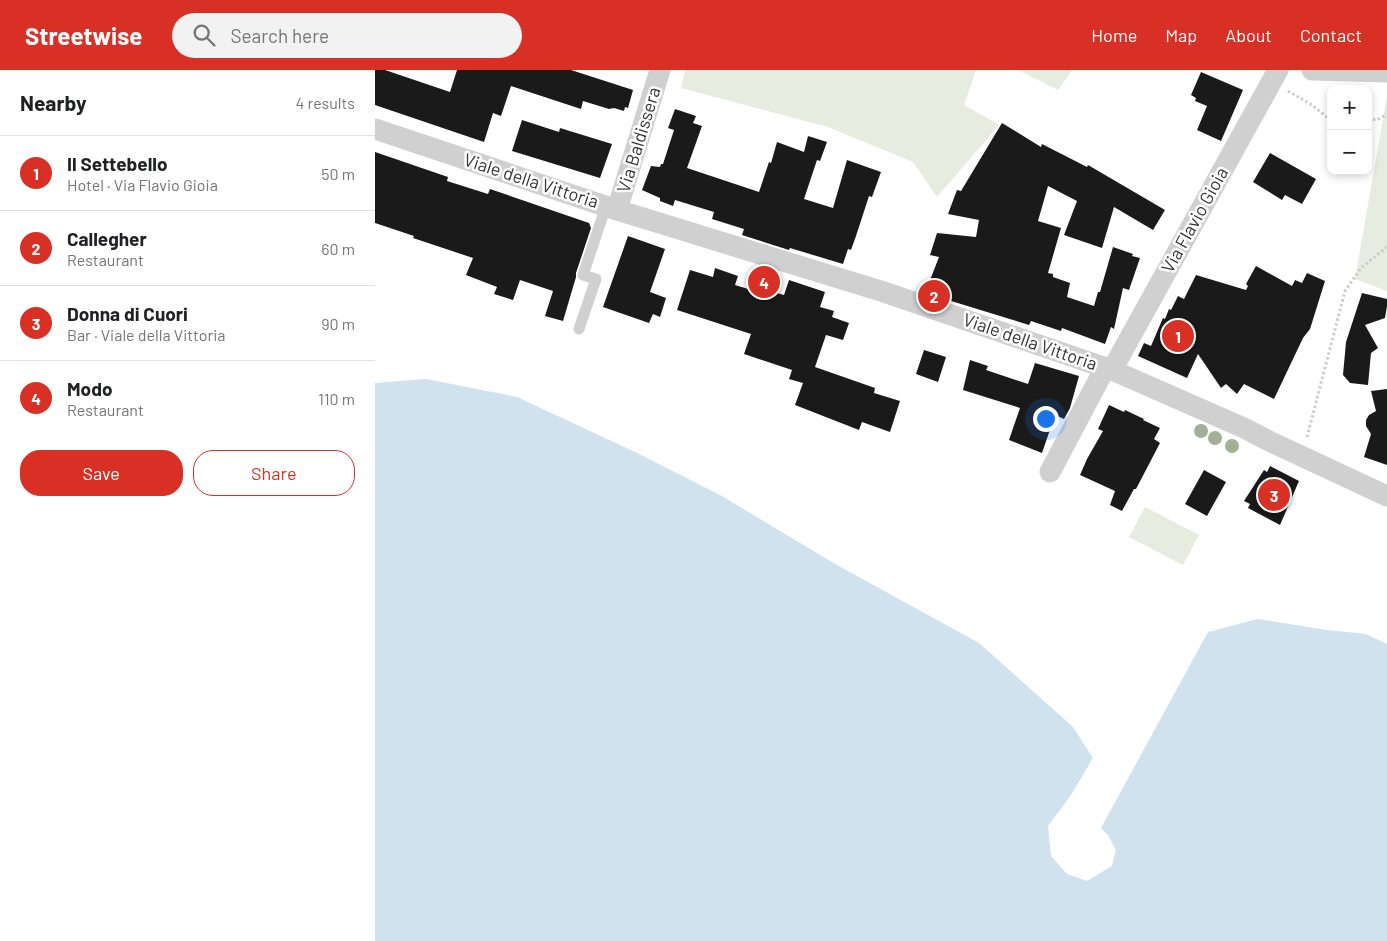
<!DOCTYPE html>
<html lang="en">
<head>
<meta charset="utf-8">
<style>
  body { margin:0; font-family:Barlow,sans-serif; background:#f2f2f2; color:#202124 }
  .controls { position:absolute; right:15px; top:15px; display:grid; overflow:hidden; border-radius:10px; box-shadow:0 2px 8px #0003 }
  .controls button { width:45px; height:45px; display:grid; place-items:center; padding:0; border:0; border-bottom:1px solid #e0e0e0; background:#fff; color:#202124; font:25px sans-serif }
  .you { position:absolute; left:670px; top:348px; width:18px; height:18px; margin:-12px; border:4px solid #fff; border-radius:50%; background:#1a73e8; box-shadow:0 0 0 8px #1a73e833 }
  .badge { display:grid; place-items:center; width:32px; height:32px; border-radius:50%; background:#d93025; color:#fff; font-size:16px; font-weight:700 }
  .pin { position:absolute; translate:-50% -50%; border:2px solid #fff; box-shadow:0 1px 5px #0006 }
  .list { margin:0; padding:0; list-style:none }
  h2 { display:flex; justify-content:space-between; align-items:center; height:65px; margin:0; padding:0 20px; font-size:21px }
  h2 small { font-size:16px; font-weight:400; color:#757577 }
  .list li { display:grid; grid-template-columns:32px 1fr auto; gap:15px; align-items:center; box-sizing:border-box; height:75px; padding:0 20px; border-top:1px solid #e0e0e0 }
  .list b { display:block; font-size:19px; white-space:nowrap }
  .list p { margin:0; font-size:16px; white-space:nowrap; color:#757577 }
  .list em { font-size:16px; font-style:normal; color:#757577 }
  .actions { display:flex; gap:10px; padding:15px 20px }
  .actions a { flex:1; padding:11px 0; border:1px solid #d93025; border-radius:20px; text-align:center; font-size:18px; color:#d93025 }
  .actions .main { background:#d93025; color:#fff }
  .icon { flex:none; width:28px; height:28px; fill:none; stroke:currentColor; stroke-width:2; stroke-linecap:round; stroke-linejoin:round }
  .map { position:relative; flex:none; width:1012px; height:871px; overflow:hidden }
  header { display:flex; align-items:center; gap:30px; box-sizing:border-box; height:70px; padding:0 25px; background:#d93025; color:#fff }
  header strong { font-size:24px }
  nav { display:flex; gap:28px; margin-inline-start:auto; font-size:18px }
  .search { width:350px; height:45px; background:#f2f2f2; display:flex; align-items:center; gap:12px; box-sizing:border-box; padding:0 18px; border-radius:28px; color:#757577; font-size:19px }
  main { display:flex }
  aside { flex:1; background:#fff }
  .map>svg:first-child { display:block }
  .green { fill:#e6ecdf }
  .water { fill:#cfe2ee }
  .building { fill:#1a1a1a }
  .lines { fill:none; stroke-linecap:round; stroke-linejoin:round }
  .path { stroke:#cdcdcd; stroke-width:3; stroke-dasharray:2.5 2.5; stroke-linecap:butt }
  .lane { stroke:#d0d0d0; stroke-width:11 }
  .street { stroke:#d0d0d0; stroke-width:21 }
  .tree { fill:#a2b095 }
  .labels { text-anchor:middle; stroke-width:5; stroke-linejoin:round; paint-order:stroke }
  .street-label { font-size:18px; fill:#333; stroke:#fff }
</style>
</head>
<body>
<header>
<strong>Streetwise</strong>
<div class="search"><svg class="icon" aria-label="search" viewBox="0 0 24 24"><circle cx="10" cy="10" r="6"/><path d="M15 15l6 6"/></svg>Search here</div>
<nav><a>Home</a><a>Map</a><a>About</a><a>Contact</a></nav>
</header>
<main>
<aside>
<h2>Nearby<small>4 results</small></h2>
<ul class="list">
<li><span class="badge">1</span><div><b>Il Settebello</b><p>Hotel · Via Flavio Gioia</p></div><em>50 m</em></li>
<li><span class="badge">2</span><div><b>Callegher</b><p>Restaurant</p></div><em>60 m</em></li>
<li><span class="badge">3</span><div><b>Donna di Cuori</b><p>Bar · Viale della Vittoria</p></div><em>90 m</em></li>
<li><span class="badge">4</span><div><b>Modo</b><p>Restaurant</p></div><em>110 m</em></li>
</ul>
<div class="actions"><a class="main">Save</a><a>Share</a></div>
</aside>
<div class="map">
<svg width="1012" height="871" viewBox="0 0 1012 871">
  <rect width="100%" height="100%" fill="#fff"/>
  <!-- green -->
  <path class="green" d="M 310,0 L 601,0 L 589,35 L 624,55 L 562,127 L 538,92 L 453,57 L 306,18 Z
    M 643,0 L 697,0 L 683,20 Z
    M 1012,26 L 1012,221 L 980,209 Z
    M 770,437 L 824,465 L 808,495 L 754,467 Z"/>
  <!-- water -->
  <path class="water" d="M 51,309 L 142,327 L 260,382 L 345,425 L 462,495 L 604,573 L 698,657 L 718,688 L 696,725 L 673,756 L 676,786 L 692,804 L 712,811 L 737,796 L 741,780 L 733,765 L 726,758 L 833,562 L 883,549 L 952,560 L 991,564 L 1012,574 L 1012,871 L 0,871 L 0,313 Z"/>
  <!-- building -->
  <path class="building" d="M 0,0 L 10,0 L 75,22 L 82,0 L 196,0 L 258,20 L 253,38 L 250,37 L 249,41 L 239,38 L 234,39 L 208,31 L 206,39 L 136,16 L 126,46 L 118,43 L 109,72 L 0,35 Z
    M 826,2 L 868,20 L 846,71 L 822,60 L 832,36 L 820,31 L 821,28 L 816,25 Z
    M 300,39 L 321,46 L 318,53 L 327,56 L 312,98 L 384,122 L 394,92 L 396,93 L 402,72 L 429,82 L 433,66 L 452,72 L 445,91 L 442,90 L 429,129 L 458,138 L 472,90 L 506,102 L 497,127 L 494,126 L 481,166 L 476,180 L 473,179 L 468,194 L 415,178 L 414,180 L 367,165 L 369,159 L 337,149 L 339,142 L 300,130 L 298,136 L 285,131 L 285,128 L 267,120 L 276,96 L 285,97 L 286,94 L 288,94 L 299,60 L 293,58 Z
    M 147,50 L 184,62 L 185,58 L 237,74 L 225,108 L 137,81 Z
    M 627,53 L 666,77 L 667,74 L 712,97 L 713,95 L 790,140 L 778,160 L 739,137 L 727,178 L 689,165 L 702,131 L 673,116 L 663,151 L 686,158 L 673,203 L 678,204 L 678,207 L 695,213 L 692,227 L 719,236 L 723,222 L 725,222 L 738,177 L 758,184 L 757,186 L 765,188 L 754,220 L 748,218 L 739,259 L 736,257 L 730,274 L 687,258 L 686,261 L 656,251 L 654,255 L 550,223 L 564,187 L 555,185 L 562,163 L 601,167 L 604,150 L 573,144 L 582,120 L 586,121 Z
    M 0,82 L 73,107 L 72,111 L 113,124 L 115,119 L 214,153 L 216,158 L 201,203 L 201,207 L 188,251 L 170,246 L 178,221 L 145,210 L 138,230 L 119,224 L 122,217 L 91,205 L 98,188 L 38,168 L 39,166 L 0,153 Z
    M 895,83 L 941,109 L 927,134 L 910,125 L 907,130 L 878,112 Z
    M 253,166 L 290,179 L 275,222 L 291,228 L 285,247 L 278,244 L 274,253 L 228,237 Z
    M 881,196 L 917,216 L 920,210 L 927,213 L 932,203 L 950,211 L 935,259 L 928,268 L 899,329 L 869,314 L 862,324 L 851,314 L 846,318 L 823,284 L 812,308 L 763,286 L 769,273 L 776,276 L 788,248 L 790,249 L 794,239 L 796,240 L 803,226 L 809,229 L 821,205 L 871,220 L 873,216 L 871,214 Z
    M 340,198 L 363,206 L 360,215 L 393,225 L 395,221 L 409,225 L 414,210 L 450,222 L 445,237 L 459,241 L 457,247 L 474,253 L 468,270 L 451,265 L 440,297 L 500,318 L 499,323 L 525,331 L 515,362 L 487,352 L 484,360 L 420,335 L 428,313 L 414,309 L 417,300 L 369,284 L 376,264 L 302,240 L 315,200 L 338,207 Z
    M 987,223 L 1012,229 L 1012,236 L 1010,248 L 990,255 L 1003,278 L 996,283 L 993,315 L 975,313 L 968,305 L 971,272 Z
    M 549,280 L 571,287 L 563,312 L 541,304 Z
    M 595,290 L 613,296 L 611,300 L 653,314 L 660,293 L 704,306 L 695,338 L 689,349 L 680,345 L 667,383 L 634,370 L 645,338 L 588,320 Z
    M 1012,319 L 1012,395 L 989,387 L 996,364 L 991,356 L 991,350 L 994,345 L 1001,341 L 996,321 Z
    M 734,335 L 749,342 L 750,340 L 769,349 L 768,350 L 785,358 L 779,369 L 785,373 L 761,419 L 759,419 L 747,441 L 735,435 L 740,421 L 705,405 L 712,389 L 728,361 L 723,359 Z
    M 895,396 L 924,411 L 905,455 L 873,438 L 875,434 L 869,431 L 889,400 L 892,402 Z
    M 829,400 L 851,412 L 832,446 L 810,434 Z"/>
  <g class="lines">
    <!-- path -->
    <path class="path" d="M 913,21 L 937,35 L 953,48 L 956,49
      M 993,49 L 1002,50 L 1012,44
      M 932,367 L 970,221 L 986,198 L 1012,177"/>
    <!-- lane -->
    <path class="lane" d="M 204,259 L 221,209 L 208,205 L 231,136"/>
    <!-- street -->
    <path class="street" d="M 937,0 L 1012,2
      M 0,59 L 242,140 L 509,222 L 737,300 L 869,358 L 896,372 L 1012,426
      M 242,140 L 285,0
      M 737,300 L 903,0
      M 675,402 L 730,298"/>
  </g>
  <!-- trees -->
  <g class="tree">
    <circle cx="826" cy="361" r="7"/>
    <circle cx="840" cy="368" r="7"/>
    <circle cx="857" cy="376" r="7"/>
  </g>
  <g class="labels">
    <!-- street labels -->
    <g class="street-label">
      <text transform="translate(264 70) rotate(-73)" y="6">Via Baldissera</text>
      <text transform="translate(156 111) rotate(18)" y="6">Viale della Vittoria</text>
      <text transform="translate(820 150) rotate(-61)" y="6">Via Flavio Gioia</text>
      <text transform="translate(655 272) rotate(19)" y="6">Viale della Vittoria</text>
    </g>
  </g>
</svg>
<div class="controls">
<button>+</button>
<button>−</button>
</div>
<div class="you"></div>
<div class="pin badge" style="left:803px;top:266px">1</div>
<div class="pin badge" style="left:559px;top:226px">2</div>
<div class="pin badge" style="left:899px;top:425px">3</div>
<div class="pin badge" style="left:389px;top:212px">4</div>
</div>
</main>
</body>
</html>
